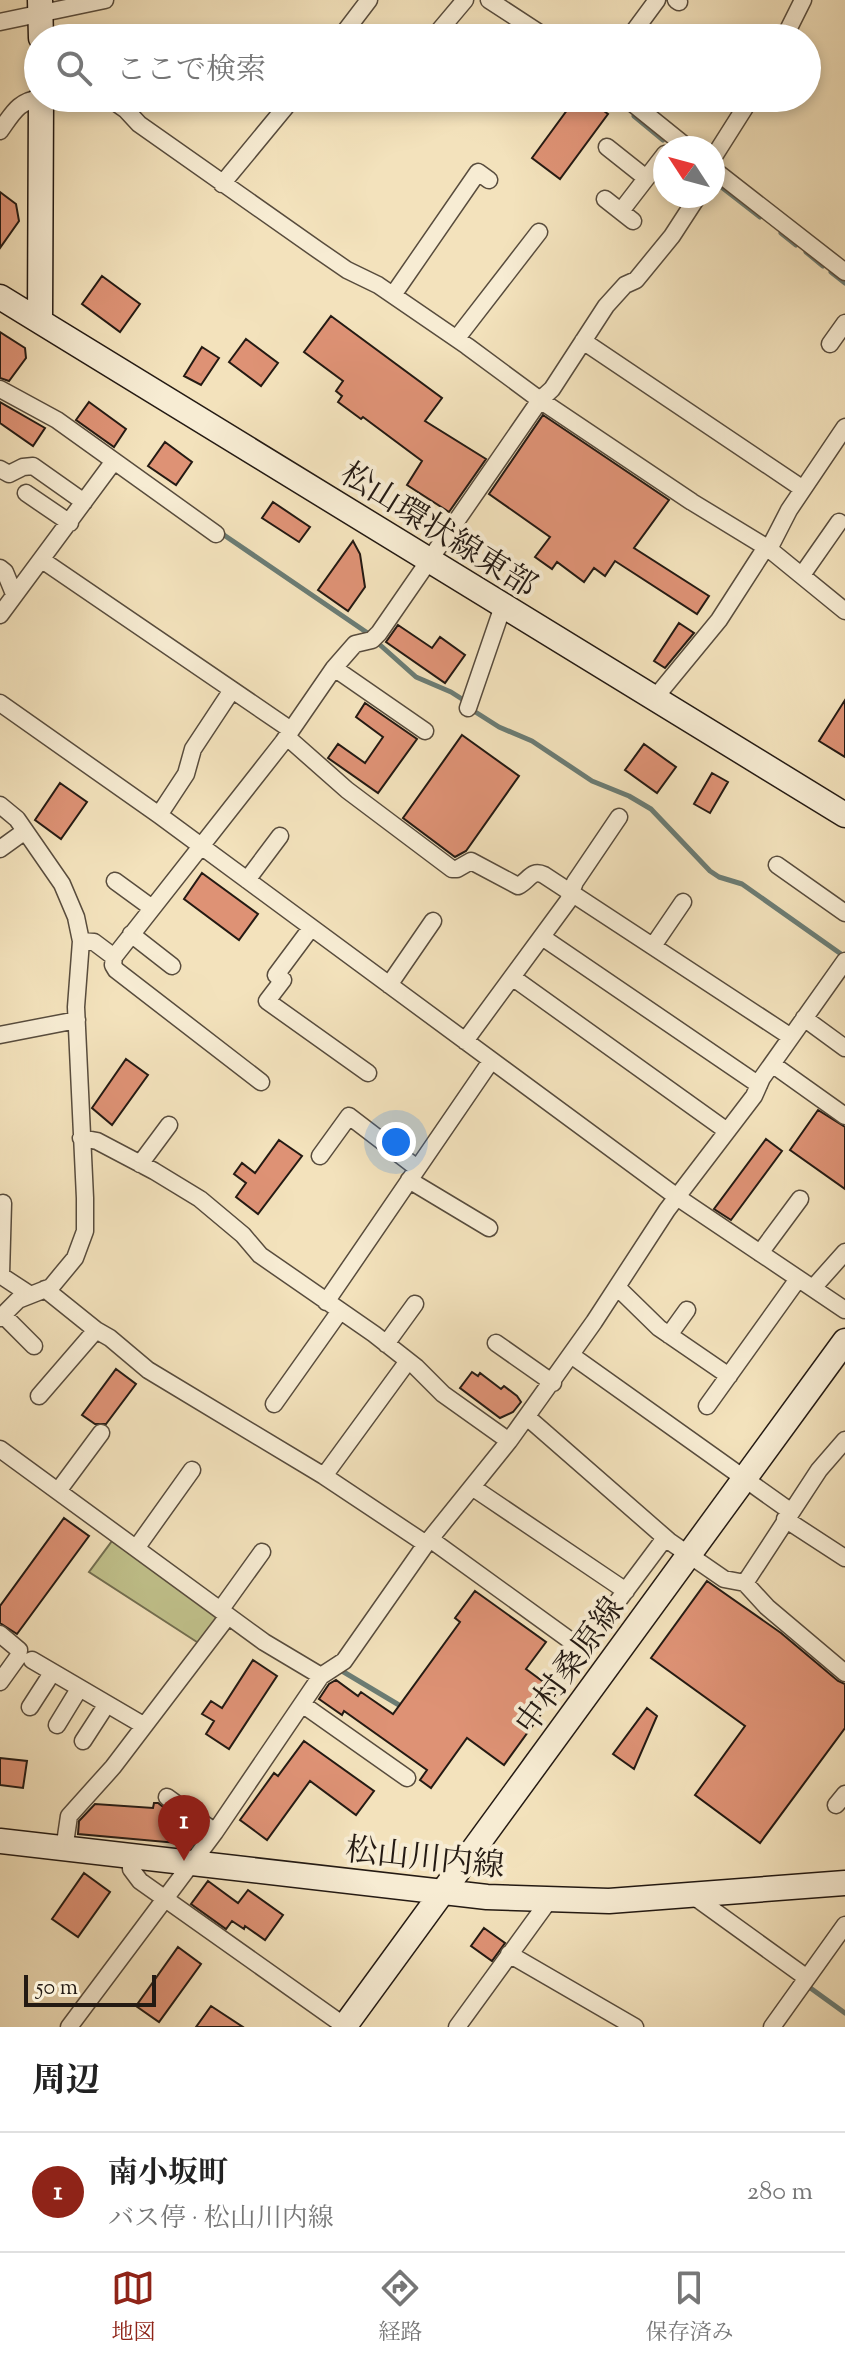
<!DOCTYPE html>
<html lang="ja">
<head>
<meta charset="utf-8">
<style>
  body { margin:0; font-family:"Sorts Mill Goudy","Noto Serif JP",serif; background:#f6f6f6; color:#222 }
  .compass { position:absolute; left:653px; top:136px; width:72px; height:72px; border-radius:50%; background:#fff; box-shadow:0 4px 12px #0003; rotate:306deg }
  .scale { position:absolute; left:24px; bottom:20px; width:132px; box-sizing:border-box; padding-left:8px; border:4px solid #241a13; border-top:0; font-size:22px; line-height:28px; white-space:nowrap; color:#241a13; -webkit-text-stroke:6px #f7ecd3; paint-order:stroke }
  .you { position:absolute; left:396px; top:1142px; width:28px; height:28px; margin:-20px; border:6px solid #fff; border-radius:50%; background:#1a73e8; box-shadow:0 0 0 12px #1a73e833 }
  .badge { display:grid; place-items:center; width:52px; height:52px; border-radius:50%; background:#8f2418; color:#fff; font-size:26px; font-weight:700 }
  .pin { position:absolute; translate:-50% -66px; filter:drop-shadow(0 2px 4px #0008) }
  .pin::after { content:''; position:absolute; top:42px; width:28px; height:24px; background:inherit; clip-path:polygon(0 0,100% 0,50% 100%) }
  .list { margin:0; padding:0; list-style:none }
  h2 { display:flex; justify-content:space-between; align-items:center; height:104px; margin:0; padding:0 32px; font-size:34px }
  h2 small { font-size:26px; font-weight:400; color:#767676 }
  .list li { display:grid; grid-template-columns:52px 1fr auto; gap:24px; align-items:center; box-sizing:border-box; height:120px; padding:0 32px; border-top:2px solid #e0e0e0 }
  .list b { display:block; font-size:30px; white-space:nowrap }
  .list p { margin:0; font-size:26px; white-space:nowrap; color:#767676 }
  .list em { font-size:26px; font-style:normal; color:#767676 }
  .icon { flex:none; width:44px; height:44px; fill:none; stroke:currentColor; stroke-width:2; stroke-linecap:round; stroke-linejoin:round }
  .map { position:relative; flex:none; width:845px; height:2027px; overflow:hidden }
  .search { position:absolute; background:#fff; box-shadow:0 4px 12px #0003; left:24px; right:24px; top:24px; height:88px; display:flex; align-items:center; gap:20px; box-sizing:border-box; padding:0 28px; border-radius:44px; color:#767676; font-size:30px }
  .sheet { height:224px; background:#fff }
  nav { display:flex; justify-content:space-around; align-items:center; box-sizing:border-box; height:112px; border-top:2px solid #e0e0e0; background:#fff; font-size:22px; color:#767676 }
  nav a { display:grid; justify-items:center; gap:4px }
  nav .on { color:#8f2418 }
  .map>svg:first-child { display:block }
  .green { fill:#c1c28c; stroke:#726e50; stroke-width:2 }
  .lines { fill:none; stroke-linecap:round; stroke-linejoin:round }
  .stream { stroke:#6b7c74; stroke-width:5 }
  .building { fill:#de9275; stroke:#241a13; stroke-width:2 }
  .street-casing { stroke:#584c3d; stroke-width:19 }
  .secondary-casing { stroke:#241a13; stroke-width:27 }
  .street { stroke:#f7ecd3; stroke-width:16 }
  .secondary { stroke:#f7ecd3; stroke-width:24 }
  .labels { text-anchor:middle; stroke-width:8; stroke-linejoin:round; paint-order:stroke }
  .street-label { font-size:32px; fill:#241a13; stroke:#f7ecd3 }
</style>
</head>
<body>
<div class="map">
<svg width="845" height="2027" viewBox="0 0 845 2027">
  <rect width="100%" height="100%" fill="#f3e2bc"/>
  <filter id="stains"><feTurbulence type="fractalNoise" baseFrequency=".0025" numOctaves="4"/><feColorMatrix values="0 0 0 0 .2 0 0 0 0 .09 0 0 0 0 .02 0 0 0 .5 -.17"/></filter>
  <radialGradient id="worn" r=".72"><stop offset=".6" stop-color="#630" stop-opacity="0"/><stop offset="1" stop-color="#630" stop-opacity=".3"/></radialGradient>
  <!-- green -->
  <path class="green" d="M 115,1537 L 219,1618 L 200,1644 L 89,1572 Z"/>
  <g class="lines">
    <!-- stream -->
    <path class="stream" d="M 612,98 L 614,99
      M 634,116 L 663,140
      M 715,182 L 760,217
      M 781,233 L 796,245
      M 806,252 L 823,266
      M 831,272 L 845,283
      M 221,533 L 369,634
      M 379,644 L 416,677 L 451,692 L 462,699
      M 477,713 L 499,727 L 532,741 L 592,781 L 629,796 L 651,809 L 710,871 L 719,877 L 742,884 L 841,954
      M 337,1668 L 404,1708
      M 809,1987 L 845,2013"/>
  </g>
  <!-- building -->
  <path class="building" d="M 576,98 L 586,98 L 608,114 L 560,179 L 532,158 Z
    M 0,192 L 16,204 L 19,221 L 0,248 Z
    M 102,276 L 140,304 L 120,332 L 82,304 Z
    M 331,316 L 442,398 L 425,421 L 486,459 L 449,512 L 407,485 L 422,461 L 363,417 L 361,419 L 338,402 L 342,396 L 336,391 L 343,381 L 304,352 Z
    M 0,332 L 25,348 L 26,358 L 9,381 L 0,378 Z
    M 246,339 L 278,363 L 261,386 L 229,362 Z
    M 202,347 L 219,358 L 201,385 L 184,376 Z
    M 0,402 L 45,428 L 33,446 L 0,423 Z
    M 89,402 L 126,429 L 114,447 L 76,420 Z
    M 543,415 L 669,500 L 634,548 L 709,596 L 697,614 L 615,561 L 605,576 L 594,568 L 584,582 L 557,562 L 552,569 L 535,557 L 550,537 L 489,494 Z
    M 165,442 L 192,462 L 176,485 L 148,466 Z
    M 273,502 L 310,527 L 299,542 L 262,518 Z
    M 353,541 L 360,554 L 365,587 L 348,611 L 318,590 Z
    M 679,623 L 694,633 L 665,668 L 654,661 Z
    M 398,625 L 432,648 L 440,637 L 465,655 L 445,683 L 386,642 Z
    M 845,700 L 845,757 L 819,741 Z
    M 365,703 L 417,739 L 378,793 L 328,758 L 338,744 L 365,763 L 383,737 L 356,717 Z
    M 462,735 L 519,776 L 466,851 L 455,857 L 403,818 Z
    M 644,744 L 676,767 L 657,793 L 625,770 Z
    M 712,773 L 728,782 L 710,813 L 694,804 Z
    M 60,783 L 87,802 L 61,839 L 35,820 Z
    M 202,873 L 258,914 L 239,940 L 184,899 Z
    M 126,1059 L 148,1075 L 112,1125 L 92,1108 Z
    M 818,1110 L 845,1127 L 845,1189 L 790,1150 Z
    M 766,1139 L 782,1151 L 731,1220 L 714,1209 Z
    M 279,1140 L 302,1156 L 258,1214 L 236,1197 L 246,1183 L 234,1174 L 242,1163 L 255,1173 Z
    M 116,1369 L 136,1384 L 106,1424 L 95,1424 L 82,1415 Z
    M 472,1372 L 478,1376 L 480,1373 L 501,1389 L 504,1386 L 517,1396 L 521,1402 L 513,1412 L 500,1418 L 460,1388 Z
    M 64,1518 L 89,1536 L 17,1634 L 0,1623 L 0,1606 Z
    M 707,1581 L 781,1633 L 838,1681 L 845,1684 L 845,1728 L 760,1843 L 695,1795 L 745,1726 L 651,1658 Z
    M 475,1591 L 546,1642 L 526,1669 L 557,1692 L 504,1765 L 467,1738 L 431,1788 L 420,1780 L 427,1770 L 344,1711 L 342,1715 L 319,1699 L 329,1684 L 336,1680 L 358,1696 L 361,1692 L 393,1714 L 460,1622 L 455,1618 Z
    M 253,1660 L 277,1676 L 229,1749 L 206,1734 L 214,1721 L 202,1714 L 211,1701 L 222,1708 Z
    M 647,1708 L 657,1716 L 634,1769 L 613,1754 Z
    M 304,1741 L 374,1791 L 356,1815 L 310,1781 L 267,1840 L 240,1820 L 274,1773 L 278,1776 Z
    M 0,1758 L 27,1761 L 23,1788 L 0,1785 Z
    M 154,1803 L 158,1803 L 180,1820 L 177,1843 L 78,1834 L 79,1821 L 95,1804 L 153,1808 Z
    M 84,1873 L 110,1892 L 78,1937 L 52,1919 Z
    M 208,1881 L 238,1903 L 248,1890 L 283,1915 L 265,1940 L 245,1926 L 244,1929 L 232,1921 L 226,1929 L 191,1904 Z
    M 484,1928 L 505,1943 L 492,1961 L 471,1946 Z
    M 178,1947 L 201,1964 L 159,2022 L 136,2006 Z
    M 211,2006 L 243,2027 L 196,2027 Z"/>
  <g class="lines">
    <!-- street casing -->
    <g class="street-casing">
      <path id="street" d="M 489,0 L 547,38
        M 676,0 L 679,2
        M 0,22 L 105,0
        M 340,38 L 369,0
        M 433,38 L 465,0
        M 629,38 L 657,0
        M 784,38 L 803,0
        M 109,98 L 126,110 L 139,124 L 318,250 L 347,270 L 378,285 L 467,346 L 540,400 L 692,502 L 769,549 L 845,611
        M 408,98 L 409,98
        M 626,98 L 688,148
        M 385,99 L 387,98
        M 0,131 C 13,113 18,101 41,98
        M 607,147 L 646,178
        M 713,158 L 751,98
        M 713,169 L 845,272
        M 222,184 L 293,98
        M 605,199 L 633,221
        M 621,211 L 665,154
        M 393,295 L 478,172 L 489,180
        M 457,338 L 539,232
        M 583,341 L 803,489
        M 830,344 L 845,323
        M 0,389 L 57,420 L 216,534
        M 0,469 L 9,474 L 23,467 L 33,466 L 84,502
        M 26,493 L 70,523
        M 769,549 L 789,510 L 845,427
        M 42,560 L 291,730
        M 0,568 L 5,572 L 14,594
        M 802,575 L 839,522
        M 0,615 L 114,461
        M 334,668 L 425,731
        M 654,699 L 719,620 L 766,547
        M 0,703 L 159,815 L 677,1197 L 845,1310
        M 468,708 L 503,606
        M 287,737 L 347,790 L 452,869 L 457,869 L 471,861 L 518,886 C 529,881 531,869 544,875 L 791,1037
        M 0,805 L 17,819 L 62,884 L 76,917 L 81,941 L 76,1007 L 85,1198 L 85,1231 L 75,1258 L 51,1287 L 18,1300 L 0,1318
        M 159,815 L 186,774 L 193,749 L 232,690
        M 0,849 L 25,831
        M 777,865 L 845,913
        M 247,880 L 280,836
        M 115,881 L 152,908
        M 311,928 L 276,975 L 283,980 L 267,1001 L 368,1073
        M 131,934 L 172,966
        M 542,937 L 759,1085
        M 81,941 L 94,942 L 114,957 L 283,742 L 334,668 L 355,644 L 372,640 L 379,633 L 540,400 L 552,389 L 606,306 L 625,285 L 636,280 L 672,236 L 698,196
        M 653,946 L 683,902
        M 114,957 L 113,965 L 116,970 L 261,1082
        M 512,977 L 727,1131
        M 389,985 L 433,921
        M 804,1018 L 845,1048
        M 0,1035 L 77,1020
        M 465,1041 L 568,901 L 575,882 L 619,817
        M 772,1064 L 845,1116
        M 81,1138 L 97,1141 L 154,1171 L 200,1199 L 243,1235 L 260,1255 L 374,1334 L 416,1367 L 443,1394 L 509,1441
        M 320,1156 L 349,1116 L 417,1168
        M 140,1164 L 169,1125
        M 409,1180 L 489,1228
        M 760,1253 L 800,1199
        M 0,1275 L 29,1294
        M 1,1275 L 3,1203
        M 617,1287 L 659,1328 L 729,1376
        M 813,1288 L 845,1252
        M 45,1289 L 96,1330 L 110,1338 L 148,1370 L 324,1476 L 426,1544
        M 326,1302 L 491,1061
        M 3,1315 L 34,1346
        M 669,1335 L 687,1310
        M 496,1343 L 553,1383
        M 386,1344 L 415,1304
        M 571,1355 L 790,1511
        M 39,1396 L 96,1330
        M 274,1404 L 340,1311
        M 707,1406 L 798,1279
        M 527,1417 L 669,1541 L 724,1579 L 745,1583 L 767,1607 L 845,1673
        M 0,1449 L 264,1642 L 321,1676
        M 324,1476 L 408,1361
        M 472,1487 L 626,1591
        M 58,1491 L 101,1433
        M 785,1519 L 845,1558
        M 430,1539 L 582,1649 L 665,1538
        M 137,1547 L 192,1470
        M 745,1583 L 819,1470 L 845,1440
        M 221,1609 L 262,1552
        M 0,1634 L 19,1650 L 18,1657 L 0,1682
        M 32,1660 L 143,1725
        M 302,1704 L 407,1778
        M 30,1707 L 52,1673
        M 57,1725 L 79,1689
        M 83,1741 L 107,1704
        M 167,1797 L 215,1832
        M 836,1805 L 845,1794
        M 64,1850 L 69,1816 L 113,1767 L 228,1616
        M 131,1857 L 131,1869 L 140,1881 L 346,2027
        M 692,1895 L 807,1978
        M 509,1954 L 635,2027
        M 69,2027 L 215,1832 L 321,1676 L 344,1661 L 426,1544 L 509,1441 L 594,1322 L 667,1210 L 754,1096 L 762,1078 L 845,961
        M 457,2027 L 550,1899
        M 772,2027 L 845,1925"/>
    </g>
    <!-- secondary casing -->
    <g class="secondary-casing">
      <path id="secondary" d="M 40,0 L 41,38
        M 0,297 L 845,815
        M 40,320 L 41,98
        M 0,1841 L 487,1897 L 609,1901 L 845,1883
        M 344,2027 L 845,1341"/>
    </g>
    <!-- street -->
    <use href="#street" class="street"/>
    <!-- secondary -->
    <use href="#secondary" class="secondary"/>
  </g>
  <g class="labels">
    <!-- street labels -->
    <g class="street-label">
      <text transform="translate(439 529) rotate(32)" y="11">松山環状線東部</text>
      <text transform="translate(569 1665) rotate(-54)" y="11">中村桑原線</text>
      <text transform="translate(425 1857) rotate(6)" y="11">松山川内線</text>
    </g>
  </g>
  <rect width="100%" height="100%" filter="url(#stains)"/>
  <rect width="100%" height="100%" fill="url(#worn)"/>
</svg>
<svg class="compass" viewBox="-18 -18 36 36"><path d="M0-13l5 13h-10z" fill="#e53935"/><path d="M0 13l5-13h-10z" fill="#767676"/></svg>
<div class="scale">50 m</div>
<div class="you"></div>
<div class="pin badge" style="left:184px;top:1861px">1</div>
<div class="search"><svg class="icon" aria-label="search" viewBox="0 0 24 24"><circle cx="10" cy="10" r="6"/><path d="M15 15l6 6"/></svg>ここで検索</div>
</div>
<section class="sheet">
<h2>周辺<small></small></h2>
<ul class="list">
<li><span class="badge">1</span><div><b>南小坂町</b><p>バス停 · 松山川内線</p></div><em>280 m</em></li>
</ul>
</section>
<nav>
<a class="on"><svg class="icon" aria-label="map" viewBox="0 0 24 24"><path d="M3 6l6-2 6 2 6-2v14l-6 2-6-2-6 2zM9 4v14M15 6v14"/></svg>地図</a>
<a><svg class="icon" aria-label="directions" viewBox="0 0 24 24"><path d="M12 3l9 9-9 9-9-9zM9 14v-3h6M13 9l2 2-2 2"/></svg>経路</a>
<a><svg class="icon" aria-label="saved" viewBox="0 0 24 24"><path d="M7 4h10v16l-5-4-5 4z"/></svg>保存済み</a>
</nav>
</body>
</html>
